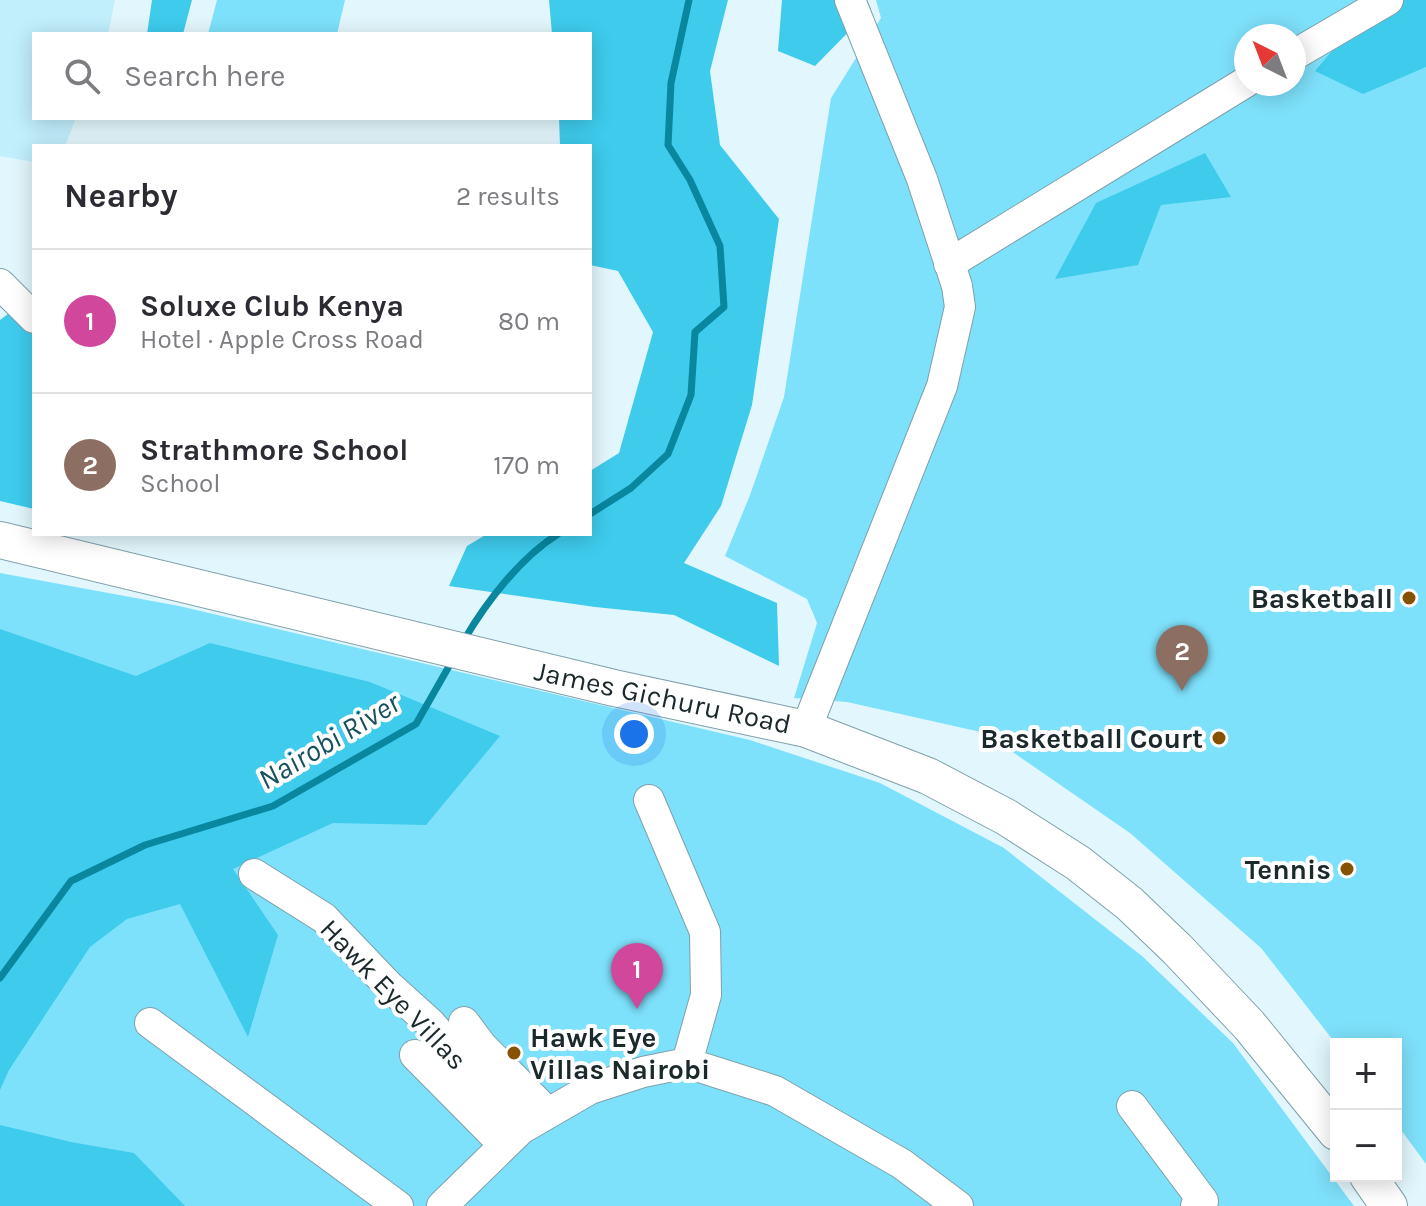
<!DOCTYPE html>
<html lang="en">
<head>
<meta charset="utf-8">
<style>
  body { margin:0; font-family:Karla,sans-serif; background:#f7f7f7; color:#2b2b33 }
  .controls { position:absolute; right:24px; bottom:24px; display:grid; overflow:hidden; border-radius:0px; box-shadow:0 4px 20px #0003 }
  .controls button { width:72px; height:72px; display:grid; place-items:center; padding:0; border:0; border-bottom:2px solid #e1e1e2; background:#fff; color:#2b2b33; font:40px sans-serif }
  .compass { position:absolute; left:1234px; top:24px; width:72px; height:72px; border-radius:50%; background:#fff; box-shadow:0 4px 20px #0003; rotate:318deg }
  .you { position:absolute; left:634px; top:734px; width:28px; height:28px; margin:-20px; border:6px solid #fff; border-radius:50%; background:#1a73e8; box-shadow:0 0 0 12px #1a73e833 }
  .badge { display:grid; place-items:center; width:52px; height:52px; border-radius:50%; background:#865100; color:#fff; font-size:26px; font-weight:700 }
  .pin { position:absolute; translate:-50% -66px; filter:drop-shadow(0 2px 4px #0008) }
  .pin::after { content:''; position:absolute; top:42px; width:28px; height:24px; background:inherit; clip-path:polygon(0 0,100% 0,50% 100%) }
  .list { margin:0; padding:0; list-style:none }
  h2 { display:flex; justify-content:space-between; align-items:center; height:104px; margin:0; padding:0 32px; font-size:34px }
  h2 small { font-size:26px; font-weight:400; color:#7c7c81 }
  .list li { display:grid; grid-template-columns:52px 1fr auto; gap:24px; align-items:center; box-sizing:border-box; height:144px; padding:0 32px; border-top:2px solid #e1e1e2 }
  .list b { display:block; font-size:30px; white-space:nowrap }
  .list p { margin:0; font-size:26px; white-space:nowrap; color:#7c7c81 }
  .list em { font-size:26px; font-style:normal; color:#7c7c81 }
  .icon { flex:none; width:44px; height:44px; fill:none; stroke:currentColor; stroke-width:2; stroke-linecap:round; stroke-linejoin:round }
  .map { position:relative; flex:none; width:1426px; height:1206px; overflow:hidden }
  .search { position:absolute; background:#fff; box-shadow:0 4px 20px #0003; left:32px; top:32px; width:560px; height:88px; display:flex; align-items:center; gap:20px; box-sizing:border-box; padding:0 28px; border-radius:0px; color:#7c7c81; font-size:30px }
  .panel { position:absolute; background:#fff; box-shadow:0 4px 20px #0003; left:32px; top:144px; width:560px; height:392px; border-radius:0px }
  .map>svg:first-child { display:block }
  .built { fill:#c1effc }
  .green { fill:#7ee1fb; fill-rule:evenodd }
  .forest { fill:#3ecbec }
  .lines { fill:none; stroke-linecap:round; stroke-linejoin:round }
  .stream { stroke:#08879f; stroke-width:7 }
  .minor-casing { stroke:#7ea0aa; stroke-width:32 }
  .major-casing { stroke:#7ea0aa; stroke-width:38 }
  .minor { stroke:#fff; stroke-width:30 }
  .major { stroke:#fff; stroke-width:36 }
  .poi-dot { fill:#865100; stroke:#fff; stroke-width:3 }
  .labels { text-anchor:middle; stroke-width:8; stroke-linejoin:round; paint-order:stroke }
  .poi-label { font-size:28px; font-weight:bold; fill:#1b292d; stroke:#fff; text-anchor:end }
  .street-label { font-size:28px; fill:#1b292d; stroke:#fff }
  .water-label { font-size:30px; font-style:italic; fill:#17515f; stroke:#fff }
</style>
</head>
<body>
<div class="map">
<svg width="1426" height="1206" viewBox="0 0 1426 1206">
  <rect width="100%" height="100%" fill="#e2f7fd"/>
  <!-- built -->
  <path class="built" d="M 0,0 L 115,0 L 108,34 L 34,34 L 34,118 L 76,118 L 65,146 L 34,146 L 34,162 L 0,156 Z"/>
  <!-- green -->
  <path class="green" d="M 217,0 L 345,0 L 337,34 L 208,34 Z
    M 876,0 L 1426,0 L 1426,1164 L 1396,1123 L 1396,1044 L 1336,1044 L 1261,948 L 1130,833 L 985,733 L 847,702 L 794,698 L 817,623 L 807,599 L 725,556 L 750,495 L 784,397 L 831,98 L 881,18 ZM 1246,36 L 1294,36 L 1294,84 L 1246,84 Z
    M 0,573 L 179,606 L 750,740 L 880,783 L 1004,848 L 1142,956 L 1233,1043 L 1354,1206 L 0,1206 Z"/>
  <!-- forest -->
  <path class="forest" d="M 152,0 L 192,0 L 183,34 L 147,34 Z
    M 549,0 L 728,0 L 710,71 L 720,145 L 779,219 L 752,405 L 721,506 L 684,563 L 777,603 L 779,666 L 674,615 L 595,607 L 449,586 L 467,546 L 487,534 L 590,534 L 590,471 L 619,453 L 653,332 L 618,271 L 590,265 L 590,146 L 560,146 L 559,118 L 590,118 L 590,34 L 552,34 Z
    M 782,0 L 867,0 L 871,9 L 815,66 L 778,51 Z
    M 1375,0 L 1426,0 L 1426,67 L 1363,94 L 1315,71 Z
    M 1205,153 L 1231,197 L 1161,205 L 1138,265 L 1055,279 L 1096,203 Z
    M 34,294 L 34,509 L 0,501 L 0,320 Z
    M 0,629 L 136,676 L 210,643 L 370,682 L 500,736 L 426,825 L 333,823 L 233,869 L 278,935 L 248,1037 L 180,904 L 127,919 L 90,947 L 9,1070 L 0,1090 Z
    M 0,1125 L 71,1142 L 134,1153 L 185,1206 L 0,1206 Z"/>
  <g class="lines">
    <!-- stream -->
    <path class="stream" d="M 590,514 L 631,488 L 668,454 L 691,395 L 695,332 L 724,307 L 720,246 L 690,180 L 668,145 L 671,83 L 689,0
      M 464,640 C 487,601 520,558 558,534
      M 0,978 L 71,881 L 145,845 L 273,806 L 416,724 L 452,661"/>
    <!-- minor casing -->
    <g class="minor-casing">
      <path id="minor" d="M 1294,55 L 1388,0
        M 949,264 L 1246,82
        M 0,284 L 34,318
        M 806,729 L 942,386 L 960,307 L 957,286 L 922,179 L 850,0
        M 649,800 L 705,932 L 706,995 L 687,1063
        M 254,874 L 324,918 L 390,987 L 431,1024 L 521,1129
        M 464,1022 L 481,1045 L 548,1113
        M 150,1023 L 398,1206
        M 415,1055 L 504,1145
        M 1132,1106 L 1203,1201 L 1196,1206
        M 442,1206 L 521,1129 L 590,1089 L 643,1072 L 687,1063 L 775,1091 L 902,1164 L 958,1206"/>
    </g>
    <!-- major casing -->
    <g class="major-casing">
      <path id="major" d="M 0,540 L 614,688 L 806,729 L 928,776 L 1006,817 L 1078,863 L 1130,904 L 1177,949 L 1249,1025 L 1336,1132
        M 1368,1176 L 1389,1206"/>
    </g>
    <!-- minor -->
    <use href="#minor" class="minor"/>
    <!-- major -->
    <use href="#major" class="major"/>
  </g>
  <!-- markers -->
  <g class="poi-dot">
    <circle cx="1409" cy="598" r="8"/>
    <circle cx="1219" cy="738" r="8"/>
    <circle cx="1347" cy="869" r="8"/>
    <circle cx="514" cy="1053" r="8"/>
  </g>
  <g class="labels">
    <!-- poi labels -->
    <g class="poi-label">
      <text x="1393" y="608">Basketball</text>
      <text x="1203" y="748">Basketball Court</text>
      <text x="1331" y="879">Tennis</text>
      <text x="530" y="1047" text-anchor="start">Hawk Eye<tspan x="530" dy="32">Villas Nairobi</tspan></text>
    </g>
    <!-- street labels -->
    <g class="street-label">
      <text transform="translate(663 697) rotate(12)" y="10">James Gichuru Road</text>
      <text transform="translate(394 994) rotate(46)" y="10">Hawk Eye Villas</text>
    </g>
    <!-- water labels -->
    <g class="water-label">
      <text transform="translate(329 741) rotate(-31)" y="10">Nairobi River</text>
    </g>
  </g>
</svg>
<div class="controls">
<button>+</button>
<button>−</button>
</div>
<svg class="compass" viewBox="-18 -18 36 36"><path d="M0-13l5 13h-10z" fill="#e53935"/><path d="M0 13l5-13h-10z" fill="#7c7c81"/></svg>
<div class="you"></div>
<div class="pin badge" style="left:637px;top:1009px;background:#d1479c">1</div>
<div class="pin badge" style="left:1182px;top:691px;background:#8d6e63">2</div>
<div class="search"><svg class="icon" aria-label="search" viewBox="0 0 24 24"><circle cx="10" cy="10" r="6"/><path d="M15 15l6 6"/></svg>Search here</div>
<section class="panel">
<h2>Nearby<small>2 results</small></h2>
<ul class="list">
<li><span class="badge" style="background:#d1479c">1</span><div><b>Soluxe Club Kenya</b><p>Hotel · Apple Cross Road</p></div><em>80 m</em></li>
<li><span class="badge" style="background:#8d6e63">2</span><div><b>Strathmore School</b><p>School</p></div><em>170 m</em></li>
</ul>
</section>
</div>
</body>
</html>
